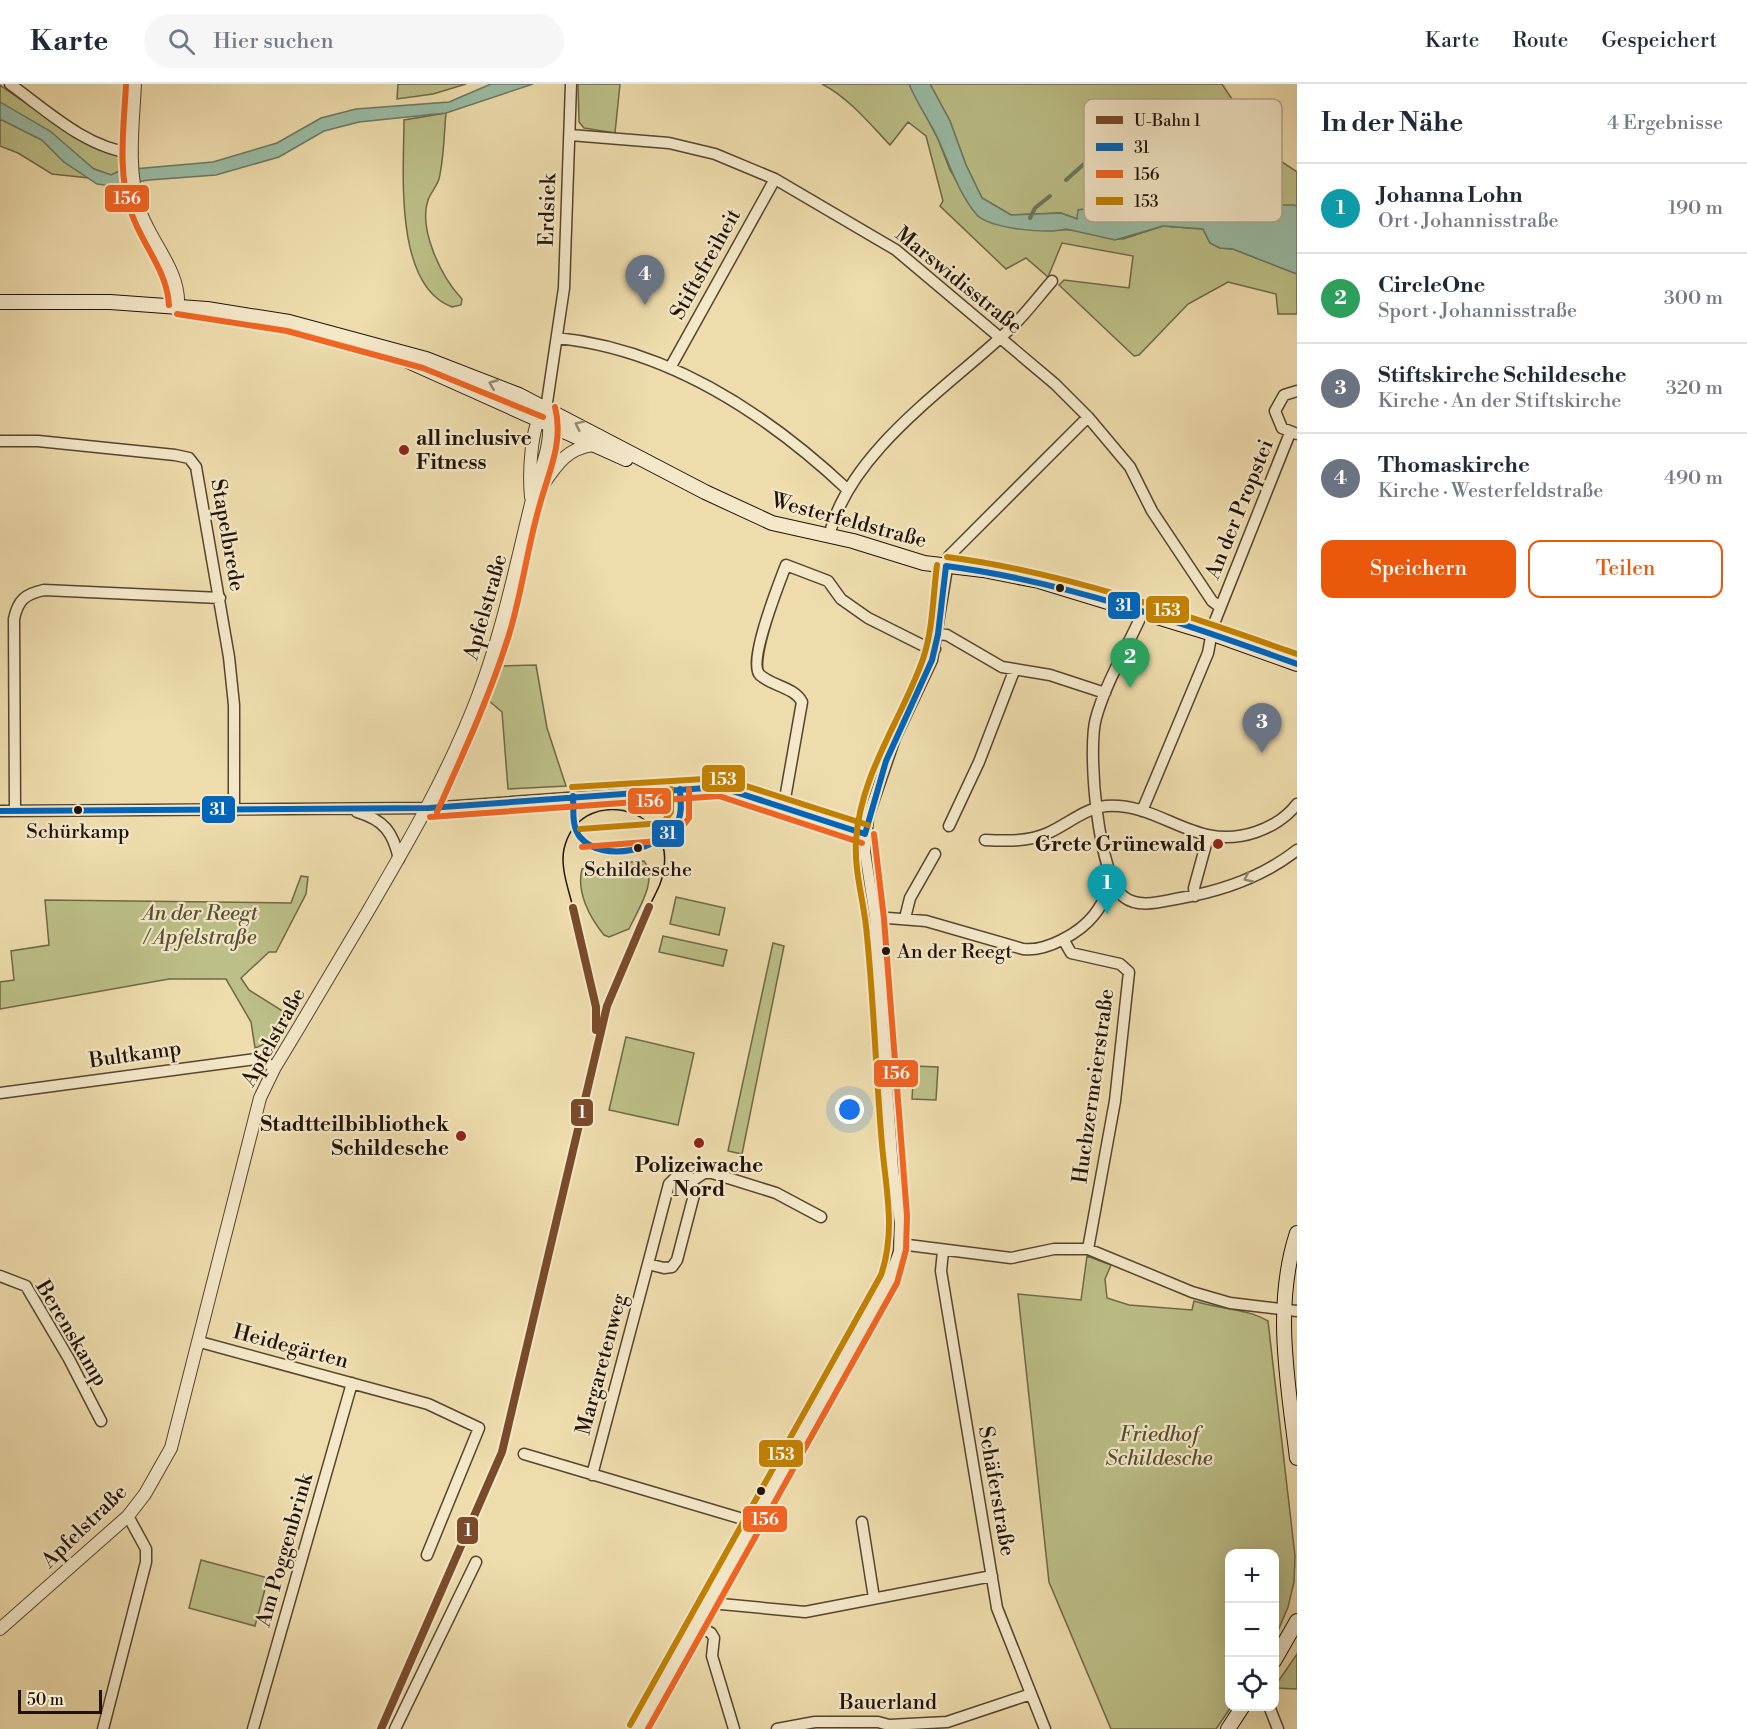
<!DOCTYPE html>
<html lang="de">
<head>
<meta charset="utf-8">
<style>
  body { margin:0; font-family:"Libre Bodoni",serif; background:#f6f6f7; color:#1f2937 }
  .controls { position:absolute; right:18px; bottom:18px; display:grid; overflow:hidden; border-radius:12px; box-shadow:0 6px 24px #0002 }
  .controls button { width:54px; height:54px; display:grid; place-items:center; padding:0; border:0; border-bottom:2px solid #e0e1e3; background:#fff; color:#1f2937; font:30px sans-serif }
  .scale { position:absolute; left:18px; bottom:15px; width:84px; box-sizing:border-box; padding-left:6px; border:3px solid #211207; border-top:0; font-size:16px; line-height:21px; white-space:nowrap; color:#211207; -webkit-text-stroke:4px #f4e8c9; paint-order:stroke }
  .you { position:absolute; left:850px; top:1026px; width:21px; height:21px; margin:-15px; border:4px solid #fff; border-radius:50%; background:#1a73e8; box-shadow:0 0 0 9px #1a73e833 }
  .badge { display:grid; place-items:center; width:39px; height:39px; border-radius:50%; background:#ea580c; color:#fff; font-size:20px; font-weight:700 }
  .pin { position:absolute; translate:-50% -50px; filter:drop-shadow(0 2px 3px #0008) }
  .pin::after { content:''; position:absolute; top:32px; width:21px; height:18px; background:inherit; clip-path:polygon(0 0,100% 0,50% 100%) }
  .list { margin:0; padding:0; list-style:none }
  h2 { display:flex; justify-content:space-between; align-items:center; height:78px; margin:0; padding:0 24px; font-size:26px }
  h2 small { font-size:20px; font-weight:400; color:#747a83 }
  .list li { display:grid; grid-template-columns:39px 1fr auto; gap:18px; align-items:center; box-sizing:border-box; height:90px; padding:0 24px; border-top:2px solid #e0e1e3 }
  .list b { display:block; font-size:22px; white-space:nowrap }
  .list p { margin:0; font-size:20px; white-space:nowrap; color:#747a83 }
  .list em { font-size:20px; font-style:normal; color:#747a83 }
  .actions { display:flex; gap:12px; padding:18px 24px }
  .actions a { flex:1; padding:14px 0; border:2px solid #ea580c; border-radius:12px; text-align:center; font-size:21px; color:#ea580c }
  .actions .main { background:#ea580c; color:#fff }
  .icon { flex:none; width:33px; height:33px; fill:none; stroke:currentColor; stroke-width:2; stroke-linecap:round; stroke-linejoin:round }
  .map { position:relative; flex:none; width:1297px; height:1645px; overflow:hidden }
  header { display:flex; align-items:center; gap:36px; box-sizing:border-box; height:84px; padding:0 30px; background:#fff; border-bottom:2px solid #e0e1e3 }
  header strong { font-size:28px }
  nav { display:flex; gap:33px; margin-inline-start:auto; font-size:21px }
  .search { width:420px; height:54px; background:#f6f6f7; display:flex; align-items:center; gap:15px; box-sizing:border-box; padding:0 21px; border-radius:33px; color:#747a83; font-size:22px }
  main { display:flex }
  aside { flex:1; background:#fff }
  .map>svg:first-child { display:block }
  .green { fill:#bcbf87; stroke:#6e6847; stroke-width:1.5 }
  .water { fill:#9abca5; stroke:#6a7866; stroke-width:1.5 }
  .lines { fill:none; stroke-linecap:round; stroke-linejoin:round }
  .stream { stroke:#6a7866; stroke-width:4 }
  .minor-casing { stroke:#544430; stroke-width:13 }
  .tertiary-casing { stroke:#544430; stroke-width:14 }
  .secondary-casing { stroke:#211207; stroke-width:16 }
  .minor { stroke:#f4e8c9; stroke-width:10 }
  .tertiary { stroke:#f4e8c9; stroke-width:12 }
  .secondary { stroke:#f4e8c9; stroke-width:14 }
  .tram { stroke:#211207; stroke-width:1.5 }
  .bus-1-casing { stroke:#f4e8c9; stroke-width:10 }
  .bus-2-casing { stroke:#f4e8c9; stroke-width:10 }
  .bus-3-casing { stroke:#f4e8c9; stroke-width:10 }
  .bus-1 { stroke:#0065bd; stroke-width:6 }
  .bus-2 { stroke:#f26522; stroke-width:6 }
  .bus-3 { stroke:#c28102; stroke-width:6 }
  .metro-1-casing { stroke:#f4e8c9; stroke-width:12 }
  .metro-1 { stroke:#7a4b2a; stroke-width:8 }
  .oneway { stroke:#958872 }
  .poi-dot { fill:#8f2418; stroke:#f4e8c9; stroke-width:2 }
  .bus-dot { fill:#211207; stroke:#f4e8c9; stroke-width:2 }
  .labels { text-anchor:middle; stroke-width:4.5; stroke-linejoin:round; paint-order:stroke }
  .bus-label { font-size:20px; fill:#211207; stroke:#f4e8c9 }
  .street-label { font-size:21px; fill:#211207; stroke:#f4e8c9 }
  .poi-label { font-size:21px; font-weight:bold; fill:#211207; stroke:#f4e8c9; text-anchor:end }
  .park-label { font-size:21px; font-style:italic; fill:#574f34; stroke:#f4e8c9 }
  .key { fill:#f4e8c9; stroke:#b5a88f; stroke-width:1.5 }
  .key-label { font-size:16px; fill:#211207 }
  .line-badge { stroke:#f4e8c9; stroke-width:2 }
  .badge-label { font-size:16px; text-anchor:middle; font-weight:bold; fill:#fff }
</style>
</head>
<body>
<header>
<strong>Karte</strong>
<div class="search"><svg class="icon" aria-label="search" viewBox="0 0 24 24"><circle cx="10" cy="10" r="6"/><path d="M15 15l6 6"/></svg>Hier suchen</div>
<nav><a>Karte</a><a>Route</a><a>Gespeichert</a></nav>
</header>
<main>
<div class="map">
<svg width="1297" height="1645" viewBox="0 0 1297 1645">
  <rect width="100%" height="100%" fill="#eedcac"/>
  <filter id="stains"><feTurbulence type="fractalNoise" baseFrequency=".00333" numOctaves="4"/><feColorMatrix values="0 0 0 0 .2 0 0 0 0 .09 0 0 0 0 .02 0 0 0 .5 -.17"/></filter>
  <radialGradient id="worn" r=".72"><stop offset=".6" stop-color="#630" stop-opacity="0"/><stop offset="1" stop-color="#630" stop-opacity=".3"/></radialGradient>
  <!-- green -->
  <path class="green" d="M 398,0 L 466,0 L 433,10 L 397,15 Z
    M 578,0 L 620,0 L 615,49 L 584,44 L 579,38 Z
    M 822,0 L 909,0 L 938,55 L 950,86 L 978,132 L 1037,145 L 1079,146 L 1107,154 L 1123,155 L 1163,142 L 1203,145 L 1210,159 L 1220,164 L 1233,165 L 1297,190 L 1297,230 L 1278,230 L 1276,210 L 1228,198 L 1188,220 L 1139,271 L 1134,272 L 1059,201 L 1064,196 L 1129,204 L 1133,172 L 1062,159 L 1048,193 L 1026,174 L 1006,185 L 940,122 L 943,117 L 926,52 L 908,38 L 890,61 C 870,40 849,14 822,0 Z
    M 930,0 L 1222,0 L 1267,68 L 1297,88 L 1297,122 L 1257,121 L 1240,114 L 1201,119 L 1154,131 L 1113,121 L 1077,135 L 1061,129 L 1011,131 L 982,114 L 966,81 L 950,37 Z
    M 0,1 L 76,54 L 119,70 L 122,86 L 111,91 L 94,85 L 0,18 Z
    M 446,29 C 444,50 444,74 439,95 C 437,102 431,108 428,116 C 418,146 442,194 462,215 L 461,221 L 452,223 C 393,201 404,85 404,36 Z
    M 0,35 L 42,56 L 64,78 L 89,94 L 52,90 L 18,69 L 0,62 Z
    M 536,581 L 547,644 L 566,702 L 508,705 L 502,628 L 487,615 L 501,582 Z
    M 644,777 C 659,796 637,827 629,845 L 609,853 L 604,851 C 590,834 576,808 582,785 L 592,780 L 602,790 L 614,792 L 631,778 Z
    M 301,792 L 308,793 L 306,810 L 276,868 L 269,868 L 241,894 L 249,906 L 289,931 C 279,945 271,959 255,964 L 251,938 L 226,895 L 169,895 L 0,925 L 0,898 L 14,896 L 11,867 L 49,861 L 45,816 L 291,819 Z
    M 676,813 L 725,824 L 719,851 L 670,840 Z
    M 663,852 L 727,866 L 723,882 L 659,868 Z
    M 773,859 L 784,862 L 742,1070 L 728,1067 Z
    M 626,953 L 694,969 L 678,1041 L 609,1026 Z
    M 914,982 L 938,983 L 936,1016 L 912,1015 Z
    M 1087,1172 L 1111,1181 L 1105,1195 L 1107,1214 L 1129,1221 L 1192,1226 L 1194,1217 C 1218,1225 1246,1224 1268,1237 L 1295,1472 L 1294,1498 L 1288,1523 L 1275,1554 L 1274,1470 L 1230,1470 L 1231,1623 L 1216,1645 L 1111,1645 L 1049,1498 L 1018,1210 L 1081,1216 Z
    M 201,1476 L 268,1494 L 255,1542 L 189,1524 Z
    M 1297,1570 L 1297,1605 L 1275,1604 L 1275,1602 Z"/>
  <!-- water -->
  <path class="water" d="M 491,0 L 533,0 L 446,29 L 359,38 L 324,47 L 279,73 L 216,91 L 149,96 L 111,102 L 97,100 L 64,78 L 42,56 L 0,35 L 0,18 L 50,47 L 94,85 L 111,91 L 122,86 L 213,78 L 277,59 L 321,34 L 356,25 L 449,18 Z
    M 909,0 L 930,0 L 950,37 L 966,81 L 982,114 L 1011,131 L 1061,129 L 1077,135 L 1078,126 L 1113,121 L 1154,131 L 1201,119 L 1240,114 L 1257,121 L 1294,121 L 1297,122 L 1297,190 L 1233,165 L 1220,164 L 1210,159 L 1203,145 L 1163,142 L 1115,156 L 1066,145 C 1047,150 991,145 977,131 C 960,112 949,80 939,57 C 930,37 917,20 909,0 Z"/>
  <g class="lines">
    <!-- stream -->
    <path class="stream" d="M 1066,96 L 1084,80 L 1107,75 L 1127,81 L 1142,91 L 1163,134
      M 1030,134 L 1035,124 L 1050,112"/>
    <!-- minor casing -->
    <g class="minor-casing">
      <path id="minor" d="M 10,0 C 46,26 86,64 132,69
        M 570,51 L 669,59 L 715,70 L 775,95 L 896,166 L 1055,300 L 1088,333 L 1130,383 L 1152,427 L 1212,517 L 1220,523
        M 557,254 C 669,265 768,331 848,406
        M 670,284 L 775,95
        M 546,325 L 564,204 L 571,0
        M 1297,350 L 1282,344 L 1275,327 L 1284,311 L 1297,307
        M 0,357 L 38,357 L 175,371 L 189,374 L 196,383 L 229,573 L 234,621 L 234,727
        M 829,452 C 850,365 952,301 1013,242 C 1027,228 1039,212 1052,197
        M 1142,530 C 1127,564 1106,598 1096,634 C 1087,665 1098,793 1124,813 C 1139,825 1163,817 1181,814 C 1222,807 1264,792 1297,766
        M 938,550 L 947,551 L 1002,583 L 1050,591 L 1105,609
        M 783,726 L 802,618 C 794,603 772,602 760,591 C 747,579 780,497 786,481 L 828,497 L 841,515 L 868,534 L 924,562 L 935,565
        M 0,727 L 429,724 L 720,703 L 865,750
        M 15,727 L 14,535 C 18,516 25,510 44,506 L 220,514
        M 1142,727 L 1208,569 L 1213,542 L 1290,349
        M 357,728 C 384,736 393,748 399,775
        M 949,742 L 979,678 L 1014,587
        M 985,756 C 1006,757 1028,758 1048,749 C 1066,741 1086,724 1106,722 C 1162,718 1194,769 1256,748 C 1271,743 1287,733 1297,720
        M 1195,812 L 1194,804 L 1208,753
        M 875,833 L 926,837 L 1023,865 C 1046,868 1080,849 1094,831 C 1102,821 1105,811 1114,803
        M 905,834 L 910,814 L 935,770
        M 1063,855 L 1071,869 L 1120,880 L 1129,888 L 1115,1017 L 1088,1165
        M 0,1009 L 256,975 L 275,983
        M 692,1097 L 704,1089 L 712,1089 L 776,1109 L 821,1133
        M 900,1160 L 1011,1174 L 1054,1165 L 1088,1165 L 1192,1208 L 1230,1219 L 1297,1227
        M 943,1167 L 941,1187 L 997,1524 L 1045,1645
        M 0,1192 L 26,1202 L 69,1275 L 101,1337
        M 200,1258 L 428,1320 L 479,1344 L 427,1471
        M 524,1370 L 753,1438
        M 592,1391 L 648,1180 L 664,1184 L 672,1183 L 677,1176 L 695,1107 L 689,1093 L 675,1094 L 669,1100 L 648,1180
        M 862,1438 L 874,1514
        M 710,1514 L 721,1520 L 805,1528 L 992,1492
        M 695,1540 L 711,1549 L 714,1554 L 712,1572 L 734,1645
        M 1269,1622 L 1278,1645
        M 103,1645 L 146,1478 L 146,1465 L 128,1432
        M 253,1645 L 352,1299
        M 395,1645 L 476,1478
        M 638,1645 L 889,1195 L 899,1168 L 900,1139 L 893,1085 L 875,833 L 865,768 L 868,733 L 895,654 L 932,576 L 949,472 L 1088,333
        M 777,1645 L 815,1638 L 878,1638 L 889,1641 L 947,1638 L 1031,1610"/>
    </g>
    <!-- tertiary casing -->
    <g class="tertiary-casing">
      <path id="tertiary" d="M 135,0 C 133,40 127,85 139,124 C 150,158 180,186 178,221
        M 542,402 C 557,380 567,364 594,361
        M 531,413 C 529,392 530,344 543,328
        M 0,1545 L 128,1432 L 145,1410 L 171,1364 L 260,1014 L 275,983 C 305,934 334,884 364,834 C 406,762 448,691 478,612 C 502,549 515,485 531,420 C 537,391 554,362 548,332"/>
    </g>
    <!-- secondary casing -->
    <g class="secondary-casing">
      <path id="secondary" d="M 0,218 L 110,218 L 207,225 L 289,238 L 426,275 L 519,311 L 705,408 L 772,439 L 853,457 L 924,479 L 983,486 L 1039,497 L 1213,550 L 1297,580
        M 408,277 L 626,375
        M 1297,1149 C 1273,1222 1288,1300 1297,1374
        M 1274,1577 L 1297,1537
        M 1228,1645 L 1243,1622"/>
    </g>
    <!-- minor -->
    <use href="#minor" class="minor"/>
    <!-- tertiary -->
    <use href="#tertiary" class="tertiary"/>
    <!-- secondary -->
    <use href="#secondary" class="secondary"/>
    <!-- tram -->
    <path class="tram" d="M 573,824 C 569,806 560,784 564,765 C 579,701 673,720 664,784 C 663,798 655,810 649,823"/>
    <!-- bus-1 casing -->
    <g class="bus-1-casing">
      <path id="bus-1" d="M 946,482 C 1063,497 1186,540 1297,580
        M 573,712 C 574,725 571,742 580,753 C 602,780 663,766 678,737 C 683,727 680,715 680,705
        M 0,727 L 429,724 L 720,703 L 865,750
        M 865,750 L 886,677 L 932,576 L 938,550 L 946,482"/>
    </g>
    <!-- bus-2 casing -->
    <g class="bus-2-casing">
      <path id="bus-2" d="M 126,0 C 124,42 117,88 131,128 C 142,161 167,186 169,221
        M 177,230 L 287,247 L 423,284 L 543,333
        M 437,728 C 463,670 489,614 508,554 C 522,510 527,464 540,420 C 549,387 564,358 555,323
        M 430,733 L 719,712 L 862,759
        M 582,763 L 672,756 L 689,734 L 689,705
        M 648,1645 L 897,1199 L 906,1166 L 907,1132 L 884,835 L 874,750"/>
    </g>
    <!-- bus-3 casing -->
    <g class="bus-3-casing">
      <path id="bus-3" d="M 947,473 C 1064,488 1186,531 1297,570
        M 572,703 L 721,694 L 868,741
        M 580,745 L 663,739 L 671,728 L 671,705
        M 630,1641 L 881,1191 C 896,1147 886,1106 882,1061 C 876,991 874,922 867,852 C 865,821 854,789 856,757 C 860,690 901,637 923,575 C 933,545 933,512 937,481"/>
    </g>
    <!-- bus-1 -->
    <use href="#bus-1" class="bus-1"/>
    <!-- bus-2 -->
    <use href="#bus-2" class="bus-2"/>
    <!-- bus-3 -->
    <use href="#bus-3" class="bus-3"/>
    <!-- metro-1 casing -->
    <g class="metro-1-casing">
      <path id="metro-1" d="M 573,824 L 596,923 L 596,946
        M 381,1645 L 502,1368 L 607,922 L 649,823"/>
    </g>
    <!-- metro-1 -->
    <use href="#metro-1" class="metro-1"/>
  </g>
  <!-- one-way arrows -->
  <defs><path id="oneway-chevron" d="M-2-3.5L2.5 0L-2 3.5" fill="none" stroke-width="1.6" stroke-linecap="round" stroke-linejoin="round" transform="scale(1.5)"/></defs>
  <g class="oneway">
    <use href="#oneway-chevron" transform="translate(493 300) rotate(-158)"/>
    <use href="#oneway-chevron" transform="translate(579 341) rotate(-154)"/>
    <use href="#oneway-chevron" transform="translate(1248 794) rotate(155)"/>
  </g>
  <!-- markers -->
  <g class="poi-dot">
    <circle cx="404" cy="366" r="6"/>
    <circle cx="1218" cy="760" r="6"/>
    <circle cx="461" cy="1052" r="6"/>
    <circle cx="699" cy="1059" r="6"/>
  </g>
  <g class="bus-dot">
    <circle cx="1060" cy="504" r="5"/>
    <circle cx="78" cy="726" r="5"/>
    <circle cx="638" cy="764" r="5"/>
    <circle cx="886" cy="867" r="5"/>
    <circle cx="761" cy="1407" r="5"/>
  </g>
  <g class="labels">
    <!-- bus labels -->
    <g class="bus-label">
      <text x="78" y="754">Schürkamp</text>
      <text x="638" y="792">Schildesche</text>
      <text x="897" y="874" text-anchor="start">An der Reegt</text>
    </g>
    <!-- street labels -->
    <g class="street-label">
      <text transform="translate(547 126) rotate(-88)" y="7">Erdsiek</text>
      <text transform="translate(705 180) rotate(-61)" y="7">Stiftsfreiheit</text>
      <text transform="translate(959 196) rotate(39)" y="7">Marswidisstraße</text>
      <text transform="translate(1239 425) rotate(-68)" y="7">An der Propstei</text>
      <text transform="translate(849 436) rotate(15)" y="7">Westerfeldstraße</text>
      <text transform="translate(228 451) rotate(80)" y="7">Stapelbrede</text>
      <text transform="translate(485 523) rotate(-74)" y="7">Apfelstraße</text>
      <text transform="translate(273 953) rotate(-61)" y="7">Apfelstraße</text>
      <text transform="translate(135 970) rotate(-8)" y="7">Bultkamp</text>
      <text transform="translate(1093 1002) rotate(-82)" y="7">Huchzermeierstraße</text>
      <text transform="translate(72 1249) rotate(59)" y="7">Berenskamp</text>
      <text transform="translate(291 1262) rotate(15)" y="7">Heidegärten</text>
      <text transform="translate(601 1280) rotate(-75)" y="7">Margaretenweg</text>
      <text transform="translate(997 1407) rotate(80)" y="7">Schäferstraße</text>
      <text transform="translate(84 1442) rotate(-44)" y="7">Apfelstraße</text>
      <text transform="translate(284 1466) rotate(-74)" y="7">Am Poggenbrink</text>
      <text x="888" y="1625">Bauerland</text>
    </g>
    <!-- poi labels -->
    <g class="poi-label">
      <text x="416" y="361" text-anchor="start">all inclusive<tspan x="416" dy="24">Fitness</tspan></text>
      <text x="1206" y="767">Grete Grünewald</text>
      <text x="449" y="1047">Stadtteilbibliothek<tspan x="449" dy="24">Schildesche</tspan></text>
      <text x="699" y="1088" text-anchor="middle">Polizeiwache<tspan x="699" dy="24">Nord</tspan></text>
    </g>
    <!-- park labels -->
    <g class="park-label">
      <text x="200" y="836">An der Reegt<tspan x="200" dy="24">/ Apfelstraße</tspan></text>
      <text x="1159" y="1357">Friedhof<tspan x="1159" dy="24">Schildesche</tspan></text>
    </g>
  </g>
  <!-- legend -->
  <rect x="1084" y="15" width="198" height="123" rx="9" class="key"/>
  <rect x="1096" y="32" width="27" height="8" fill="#7a4b2a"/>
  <rect x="1096" y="59" width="27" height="8" fill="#0065bd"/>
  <rect x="1096" y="86" width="27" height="8" fill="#f26522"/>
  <rect x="1096" y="113" width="27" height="8" fill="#c28102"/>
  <g class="key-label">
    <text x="1134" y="42">U-Bahn 1</text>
    <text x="1134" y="69">31</text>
    <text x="1134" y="96">156</text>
    <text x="1134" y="123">153</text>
  </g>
  <g class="line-badge">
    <rect x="104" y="100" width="46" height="29" rx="6" fill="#f26522"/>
    <rect x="1107" y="507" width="34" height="29" rx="6" fill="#0065bd"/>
    <rect x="1145" y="511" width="45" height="29" rx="6" fill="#c28102"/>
    <rect x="701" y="680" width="45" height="29" rx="6" fill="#c28102"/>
    <rect x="627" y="703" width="45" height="28" rx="6" fill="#f26522"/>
    <rect x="201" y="711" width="35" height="29" rx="6" fill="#0065bd"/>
    <rect x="651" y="735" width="34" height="29" rx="6" fill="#0065bd"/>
    <rect x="873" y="975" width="46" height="29" rx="6" fill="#f26522"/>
    <rect x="570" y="1014" width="24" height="29" rx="6" fill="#7a4b2a"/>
    <rect x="758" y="1355" width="46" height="29" rx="6" fill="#c28102"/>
    <rect x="742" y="1421" width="46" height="28" rx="6" fill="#f26522"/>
    <rect x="456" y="1432" width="23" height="29" rx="6" fill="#7a4b2a"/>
  </g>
  <g class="badge-label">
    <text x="127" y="120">156</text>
    <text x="1124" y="527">31</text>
    <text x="1167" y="532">153</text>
    <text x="723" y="701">153</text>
    <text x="650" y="723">156</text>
    <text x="218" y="731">31</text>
    <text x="668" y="755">31</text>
    <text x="896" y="995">156</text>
    <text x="582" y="1034">1</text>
    <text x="781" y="1376">153</text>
    <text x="765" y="1441">156</text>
    <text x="468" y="1452">1</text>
  </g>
  <rect width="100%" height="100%" filter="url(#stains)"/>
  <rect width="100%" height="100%" fill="url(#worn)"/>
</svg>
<div class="controls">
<button>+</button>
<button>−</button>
<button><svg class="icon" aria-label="locate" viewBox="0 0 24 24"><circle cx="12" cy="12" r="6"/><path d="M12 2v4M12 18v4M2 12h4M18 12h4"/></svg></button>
</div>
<div class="scale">50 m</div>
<div class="you"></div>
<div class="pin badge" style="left:1107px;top:830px;background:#0f9aa8">1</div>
<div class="pin badge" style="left:1130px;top:604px;background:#2e9e5b">2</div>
<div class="pin badge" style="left:1262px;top:669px;background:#6b7280">3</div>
<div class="pin badge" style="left:645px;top:221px;background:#6b7280">4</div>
</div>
<aside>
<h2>In der Nähe<small>4 Ergebnisse</small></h2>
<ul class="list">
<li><span class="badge" style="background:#0f9aa8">1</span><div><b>Johanna Lohn</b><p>Ort · Johannisstraße</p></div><em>190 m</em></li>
<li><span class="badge" style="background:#2e9e5b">2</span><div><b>CircleOne</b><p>Sport · Johannisstraße</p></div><em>300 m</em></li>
<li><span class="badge" style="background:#6b7280">3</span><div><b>Stiftskirche Schildesche</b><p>Kirche · An der Stiftskirche</p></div><em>320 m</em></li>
<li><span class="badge" style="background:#6b7280">4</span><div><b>Thomaskirche</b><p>Kirche · Westerfeldstraße</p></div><em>490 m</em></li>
</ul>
<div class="actions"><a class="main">Speichern</a><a>Teilen</a></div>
</aside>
</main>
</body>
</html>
